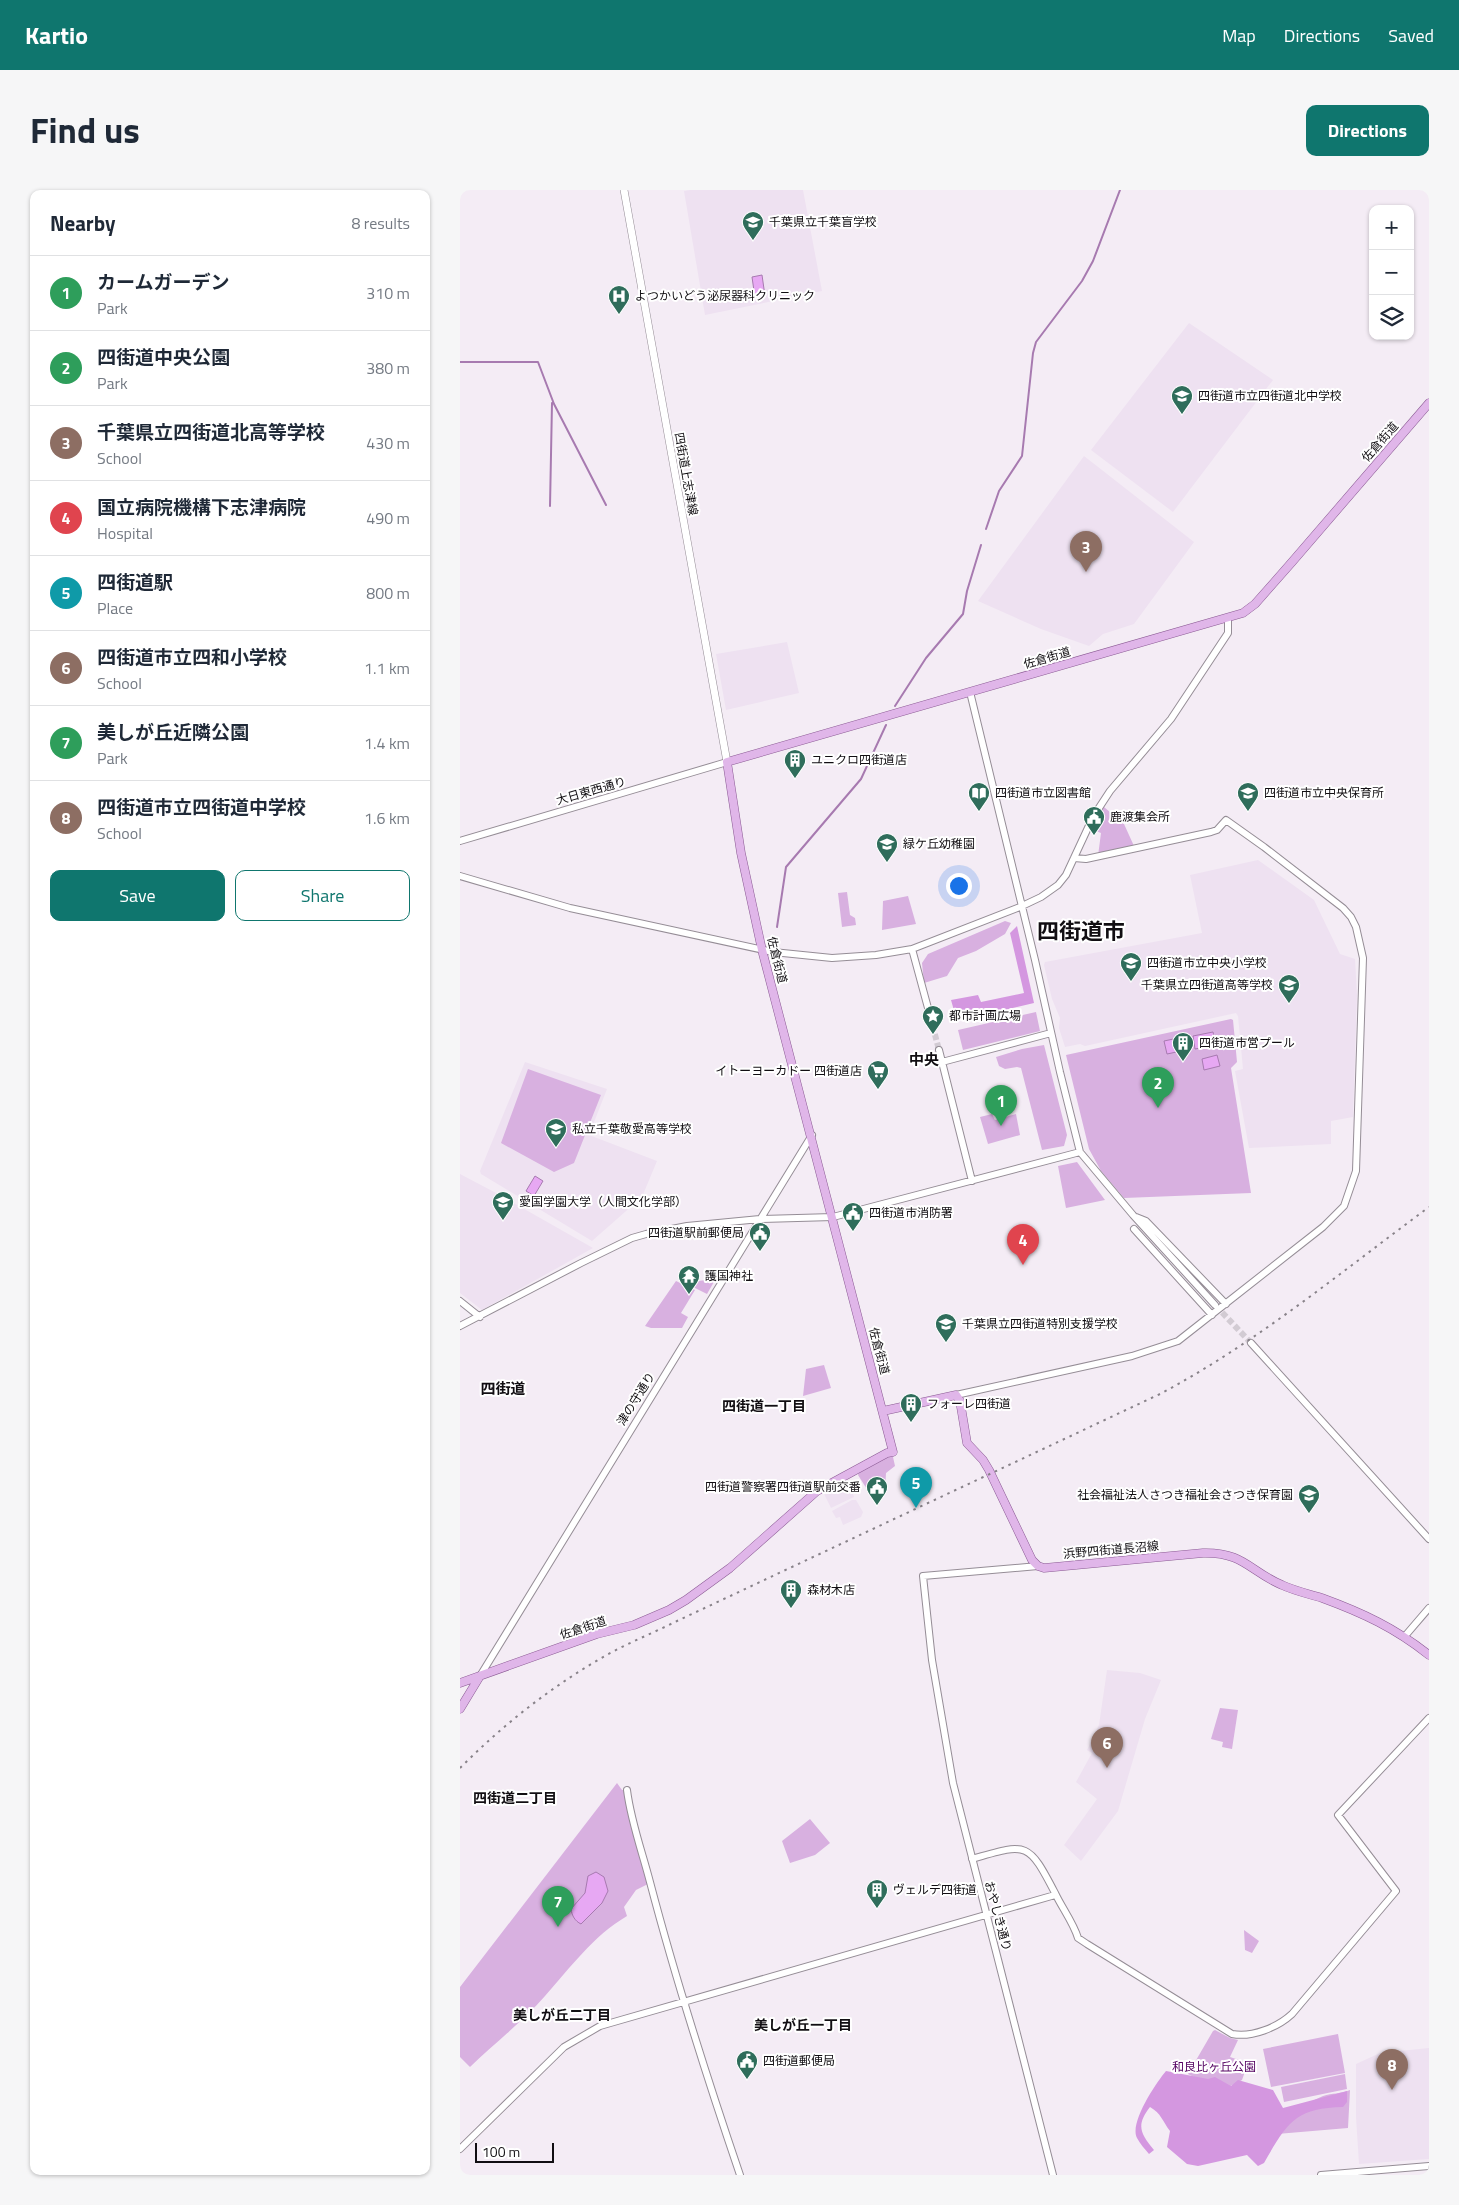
<!DOCTYPE html>
<html lang="en">
<head>
<meta charset="utf-8">
<style>
  body { margin:0; font-family:"Titillium Web","Noto Sans JP",sans-serif; background:#f6f6f7; color:#1f2937 }
  .controls { position:absolute; right:15px; top:15px; display:grid; overflow:hidden; border-radius:10px; box-shadow:0 1px 4px #0004 }
  .controls button { width:45px; height:45px; display:grid; place-items:center; padding:0; border:0; border-bottom:1px solid #e0e1e3; background:#fff; color:#1f2937; font:25px sans-serif }
  .scale { position:absolute; left:15px; bottom:12px; width:79px; box-sizing:border-box; padding-left:5px; border:2px solid #110e12; border-top:0; font-size:14px; line-height:18px; white-space:nowrap; color:#110e12; -webkit-text-stroke:4px #fff; paint-order:stroke }
  .you { position:absolute; left:498px; top:695px; width:18px; height:18px; margin:-12px; border:4px solid #fff; border-radius:50%; background:#1a73e8; box-shadow:0 0 0 8px #1a73e833 }
  .badge { display:grid; place-items:center; width:32px; height:32px; border-radius:50%; background:#0f766e; color:#fff; font-size:16px; font-weight:700 }
  .pin { position:absolute; translate:-50% -41px; filter:drop-shadow(0 1px 2px #0008) }
  .pin::after { content:''; position:absolute; top:26px; width:18px; height:15px; background:inherit; clip-path:polygon(0 0,100% 0,50% 100%) }
  .list { margin:0; padding:0; list-style:none }
  h2 { display:flex; justify-content:space-between; align-items:center; height:65px; margin:0; padding:0 20px; font-size:21px }
  h2 small { font-size:16px; font-weight:400; color:#747a83 }
  .list li { display:grid; grid-template-columns:32px 1fr auto; gap:15px; align-items:center; box-sizing:border-box; height:75px; padding:0 20px; border-top:1px solid #e0e1e3 }
  .list b { display:block; font-size:19px; white-space:nowrap }
  .list p { margin:0; font-size:16px; white-space:nowrap; color:#747a83 }
  .list em { font-size:16px; font-style:normal; color:#747a83 }
  .actions { display:flex; gap:10px; padding:15px 20px }
  .actions a { flex:1; padding:11px 0; border:1px solid #0f766e; border-radius:10px; text-align:center; font-size:18px; color:#0f766e }
  .actions .main { background:#0f766e; color:#fff }
  .icon { flex:none; width:28px; height:28px; fill:none; stroke:currentColor; stroke-width:2; stroke-linecap:round; stroke-linejoin:round }
  .map { position:relative; flex:none; width:969px; height:1985px; overflow:hidden; border-radius:10px }
  header { display:flex; align-items:center; gap:30px; box-sizing:border-box; height:70px; padding:0 25px; background:#0f766e; color:#fff }
  header strong { font-size:24px }
  nav { display:flex; gap:28px; margin-inline-start:auto; font-size:18px }
  .intro { display:flex; align-items:center; justify-content:space-between; box-sizing:border-box; height:120px; padding:0 30px }
  h1 { margin:0; font-size:35px }
  .button { padding:12px 22px; border-radius:10px; background:#0f766e; color:#fff; font-size:18px; font-weight:700 }
  main { display:flex; gap:30px; padding:0 30px }
  aside { flex:1; background:#fff; border-radius:10px; box-shadow:0 1px 4px #0004 }
  .map>svg:first-child { display:block }
  .built { fill:#eee1f1 }
  .green { fill:#d8b0e0 }
  .forest { fill:#d497e0 }
  .water { fill:#e7a8f3; stroke:#a77ab0 }
  .lines { fill:none; stroke-linecap:round; stroke-linejoin:round }
  .stream { stroke:#a77ab0; stroke-width:2 }
  .tertiary-tunnel { stroke:#d2cbd3; stroke-width:6; stroke-dasharray:6 3; stroke-linecap:butt }
  .tertiary-casing { stroke:#958d96; stroke-width:8 }
  .secondary-casing { stroke:#958d96; stroke-width:8 }
  .primary-casing { stroke:#8b5b94; stroke-width:9 }
  .tertiary { stroke:#fff; stroke-width:6 }
  .secondary { stroke:#fff; stroke-width:7 }
  .primary { stroke:#e0b6e9; stroke-width:8 }
  .rail { stroke:#888289; stroke-width:2; stroke-dasharray:2.5 5; stroke-linecap:butt }
  .labels { text-anchor:middle; stroke-width:4; stroke-linejoin:round; paint-order:stroke }
  .poi-label { font-size:12px; fill:#110e12; stroke:#fff; text-anchor:start }
  .street-label { font-size:12px; fill:#110e12; stroke:#fff }
  .park-label { font-size:12px; fill:#530160; stroke:#fff }
  .neighbourhood-label { font-size:14px; font-weight:bold; fill:#110e12; stroke:#fff }
  .quarter-label { font-size:15px; font-weight:bold; fill:#110e12; stroke:#fff }
  .town-label { font-size:22px; font-weight:bold; fill:#110e12; stroke:#fff }
</style>
</head>
<body>
<header>
<strong>Kartio</strong>
<nav><a>Map</a><a>Directions</a><a>Saved</a></nav>
</header>
<div class="intro"><h1>Find us</h1><a class="button">Directions</a></div>
<main>
<aside>
<h2>Nearby<small>8 results</small></h2>
<ul class="list">
<li><span class="badge" style="background:#2e9e5b">1</span><div><b>カームガーデン</b><p>Park</p></div><em>310 m</em></li>
<li><span class="badge" style="background:#2e9e5b">2</span><div><b>四街道中央公園</b><p>Park</p></div><em>380 m</em></li>
<li><span class="badge" style="background:#8d6e63">3</span><div><b>千葉県立四街道北高等学校</b><p>School</p></div><em>430 m</em></li>
<li><span class="badge" style="background:#e0444e">4</span><div><b>国立病院機構下志津病院</b><p>Hospital</p></div><em>490 m</em></li>
<li><span class="badge" style="background:#0f9aa8">5</span><div><b>四街道駅</b><p>Place</p></div><em>800 m</em></li>
<li><span class="badge" style="background:#8d6e63">6</span><div><b>四街道市立四和小学校</b><p>School</p></div><em>1.1 km</em></li>
<li><span class="badge" style="background:#2e9e5b">7</span><div><b>美しが丘近隣公園</b><p>Park</p></div><em>1.4 km</em></li>
<li><span class="badge" style="background:#8d6e63">8</span><div><b>四街道市立四街道中学校</b><p>School</p></div><em>1.6 km</em></li>
</ul>
<div class="actions"><a class="main">Save</a><a>Share</a></div>
</aside>
<div class="map">
<svg width="969" height="1985" viewBox="0 0 969 1985">
  <rect width="100%" height="100%" fill="#f4ecf5"/>
  <!-- built -->
  <path class="built" d="M 230,0 L 343,0 L 362,101 L 245,125 L 224,1 Z
    M 729,133 L 813,190 L 713,322 L 631,260 Z
    M 624,266 L 734,352 L 674,434 L 643,444 L 629,456 L 581,439 L 518,411 Z
    M 327,452 L 339,503 L 266,520 L 256,464 Z
    M 798,670 L 854,710 L 880,764 L 895,769 L 897,805 L 893,927 L 871,931 L 871,954 L 789,958 L 775,881 L 783,879 L 778,826 L 776,823 L 625,856 L 620,854 L 605,857 L 599,838 L 600,828 L 592,809 L 584,775 L 585,772 L 742,743 L 730,685 Z
    M 65,872 L 147,899 L 129,945 L 197,971 L 182,1007 L 132,1051 L 21,984 L 20,981 Z
    M 0,984 L 38,1004 L 133,1058 L 22,1120 L 0,1103 Z
    M 384,1291 L 390,1296 L 394,1307 L 371,1318 L 363,1302 Z
    M 392,1310 L 396,1310 L 403,1322 L 401,1327 L 383,1335 L 380,1327 L 376,1328 L 372,1321 Z
    M 647,1480 L 680,1483 L 701,1490 L 685,1529 L 658,1621 L 621,1671 L 604,1655 L 637,1609 L 616,1592 L 632,1563 L 627,1560 L 639,1535 Z
    M 969,1858 L 969,1969 L 899,1974 L 896,1927 L 896,1874 L 920,1863 Z"/>
  <!-- green -->
  <path class="green" d="M 644,617 L 664,634 L 674,656 L 638,666 L 641,643 L 631,639 L 632,632 Z
    M 387,702 L 390,725 L 395,728 L 396,735 L 382,737 L 378,703 Z
    M 448,706 L 456,734 L 422,740 L 423,711 Z
    M 545,731 L 551,733 L 545,744 L 516,761 L 498,768 L 487,786 L 464,793 L 462,773 L 468,764 Z
    M 576,822 L 580,841 L 503,860 L 498,840 Z
    M 771,829 L 773,830 L 777,872 L 771,878 L 791,1003 L 664,1008 L 641,981 L 629,959 L 606,865 Z
    M 584,855 L 607,945 L 604,956 L 582,960 L 561,878 L 557,877 L 545,879 L 539,876 L 536,867 L 562,859 Z
    M 68,879 L 141,905 L 114,973 L 94,982 L 41,953 Z
    M 532,924 L 535,930 L 556,924 L 560,945 L 528,954 L 520,927 Z
    M 617,972 L 645,1010 L 606,1018 L 598,976 Z
    M 253,1089 L 255,1090 L 247,1104 L 229,1095 L 231,1092 Z
    M 216,1091 L 235,1100 L 221,1123 L 228,1127 L 222,1138 L 191,1138 L 185,1136 Z
    M 364,1175 L 371,1198 L 343,1206 L 346,1179 Z
    M 430,1265 L 433,1267 L 435,1276 L 426,1283 L 425,1301 L 418,1304 L 410,1304 L 398,1285 L 400,1280 Z
    M 760,1518 L 778,1520 L 772,1559 L 762,1557 L 763,1552 L 751,1549 Z
    M 157,1593 L 162,1600 L 167,1600 L 190,1693 L 176,1700 L 164,1717 L 167,1726 C 133,1746 111,1777 85,1806 C 63,1831 35,1853 10,1877 L 0,1867 L 0,1797 Z
    M 350,1629 L 370,1653 L 355,1665 L 330,1673 L 322,1651 Z
    M 784,1740 L 799,1751 L 792,1763 L 785,1760 Z
    M 755,1840 L 770,1848 L 778,1850 L 770,1867 L 788,1873 L 782,1890 L 761,1901 L 728,1884 L 753,1841 Z
    M 878,1844 L 885,1883 L 811,1897 L 803,1859 Z
    M 885,1884 L 887,1899 L 824,1912 L 821,1897 Z
    M 890,1900 L 888,1938 L 817,1944 C 831,1929 843,1914 863,1906 C 872,1903 881,1904 890,1900 Z"/>
  <!-- forest -->
  <path class="forest" d="M 557,736 L 574,813 L 497,831 L 491,810 L 518,805 L 521,812 L 564,803 L 550,743 Z
    M 706,1881 L 748,1889 L 755,1887 L 771,1896 L 778,1890 L 813,1900 L 823,1918 L 887,1901 L 887,1912 L 883,1917 C 835,1918 827,1933 804,1973 L 798,1976 L 787,1965 L 738,1976 L 727,1974 L 707,1957 L 710,1941 C 703,1932 701,1923 690,1917 C 676,1935 680,1943 694,1960 L 689,1964 C 685,1959 680,1954 677,1948 C 669,1933 696,1893 706,1881 Z"/>
  <!-- water -->
  <path class="water" d="M 302,85 L 305,106 L 295,108 L 292,87 Z
    M 753,842 L 756,855 L 735,859 L 733,846 Z
    M 723,847 L 726,860 L 707,864 L 704,851 Z
    M 757,865 L 760,876 L 744,880 L 742,869 Z
    M 75,986 L 83,991 L 74,1006 L 66,1001 Z
    M 136,1682 L 144,1687 L 148,1701 L 142,1713 L 121,1734 C 115,1731 112,1726 111,1719 L 125,1703 L 128,1686 Z"/>
  <g class="lines">
    <!-- stream -->
    <path class="stream" d="M 0,172 L 78,172 L 94,214 L 146,315
      M 90,316 L 92,213
      M 526,339 L 539,301 L 562,266 L 573,163 L 576,152 L 622,91 L 633,71 L 660,0
      M 435,516 L 466,468 L 503,424 L 507,401 L 521,355
      M 317,737 L 326,677 L 401,589 L 426,535"/>
    <!-- tertiary-tunnel -->
    <path class="tertiary-tunnel" d="M 468,818 L 479,860
      M 756,1116 L 791,1153"/>
    <!-- tertiary casing -->
    <g class="tertiary-casing">
      <path id="tertiary" d="M 510,502 L 575,770 L 600,882 L 620,962 L 673,1025 L 755,1115
        M 0,651 L 267,572
        M 0,686 L 110,718 L 313,762 L 372,768 L 416,765 L 452,759 L 560,717 L 581,707 L 598,695 L 606,685 L 633,627 L 650,601 L 711,529 L 768,443 L 768,428
        M 452,759 L 468,818
        M 479,860 L 512,991
        M 482,872 L 591,843
        M 676,1027 L 686,1031 L 766,1114
        M 674,1039 L 752,1125
        M 0,1111 L 20,1127
        M 0,1136 L 121,1073 L 172,1048 L 186,1044 L 227,1036 L 300,1029 L 373,1027 L 620,962
        M 791,1153 L 969,1349
        M 496,1205 L 672,1166 L 718,1151 L 863,1037 L 884,1016 L 896,981 L 903,768 L 896,737 L 891,727 L 883,718 L 804,657 L 766,630 L 757,640 L 751,642 L 626,669 L 614,668
        M 578,1376 L 463,1386 L 472,1470 L 493,1593 L 593,1985
        M 945,1446 L 969,1418
        M 20,1486 L 352,945
        M 167,1600 C 171,1632 182,1661 190,1692 C 216,1791 247,1888 280,1985
        M 512,1669 C 567,1653 568,1651 595,1703 C 602,1718 613,1732 618,1748 L 627,1754 L 772,1844 C 792,1848 818,1837 832,1824 L 936,1701 L 878,1625 L 969,1528
        M 0,1959 L 104,1857 L 140,1836 L 595,1705
        M 861,1985 L 969,1976"/>
    </g>
    <!-- secondary casing -->
    <g class="secondary-casing">
      <path id="secondary" d="M 164,0 L 267,572"/>
    </g>
    <!-- primary casing -->
    <g class="primary-casing">
      <path id="primary" d="M 423,1221 L 496,1205 L 500,1211 L 507,1253 L 523,1270 L 529,1280 L 572,1370 L 578,1376 L 584,1378 L 743,1363 C 784,1362 789,1381 822,1395 C 835,1401 849,1404 862,1408 C 903,1423 935,1438 969,1465
        M 0,1493 L 137,1444 L 174,1435 L 209,1420 L 226,1410 L 270,1378 L 357,1301 L 427,1263 L 433,1262 L 302,760 L 281,663 L 267,572 L 783,423 L 795,414 L 832,372 L 969,213
        M 0,1519 L 20,1486"/>
    </g>
    <!-- tertiary -->
    <use href="#tertiary" class="tertiary"/>
    <!-- secondary -->
    <use href="#secondary" class="secondary"/>
    <!-- primary -->
    <use href="#primary" class="primary"/>
    <!-- rail -->
    <path class="rail" d="M 0,1578 C 42,1536 87,1500 138,1470 C 163,1455 191,1444 217,1431 L 700,1204 C 796,1153 881,1082 969,1017"/>
  </g>
  <!-- icons -->
  <defs>
    <g id="school-pin" transform="scale(1.125)"><path d="M0 17L-7.5 6A9.5 9.5 0 1 1 7.5 6Z" fill="#2f6d5b" stroke="#fff"/><path d="M0-5L7-2L0 1L-7-2ZM-4 1L0 2.5L4 1V4Q0 6-4 4Z" fill="#fff"/></g>
    <g id="hospital-pin" transform="scale(1.125)"><path d="M0 17L-7.5 6A9.5 9.5 0 1 1 7.5 6Z" fill="#2f6d5b" stroke="#fff"/><path d="M-5-5h3v3.5h4V-5h3V5h-3V1.5h-4V5h-3Z" fill="#fff"/></g>
    <g id="building-pin" transform="scale(1.125)"><path d="M0 17L-7.5 6A9.5 9.5 0 1 1 7.5 6Z" fill="#2f6d5b" stroke="#fff"/><path d="M-4-6H4V6H1V3H-1V6H-4ZM-2.5-4.3h1.7v1.8h-1.7ZM.8-4.3h1.7v1.8H.8ZM-2.5-1h1.7V.8h-1.7ZM.8-1h1.7V.8H.8Z" fill="#fff"/></g>
    <g id="library-pin" transform="scale(1.125)"><path d="M0 17L-7.5 6A9.5 9.5 0 1 1 7.5 6Z" fill="#2f6d5b" stroke="#fff"/><path d="M-6-4Q-3-5.5-.7-3.5V5Q-3 3-6 4ZM6-4Q3-5.5 .7-3.5V5Q3 3 6 4Z" fill="#fff"/></g>
    <g id="civic-pin" transform="scale(1.125)"><path d="M0 17L-7.5 6A9.5 9.5 0 1 1 7.5 6Z" fill="#2f6d5b" stroke="#fff"/><path d="M-.6-6.5H3V-4.5H.6V-3L4-1V1h2V6H-6V1h2V-1L-.6-3ZM-1.2 2.5V6h2.4V2.5Z" fill="#fff"/></g>
    <g id="sight-pin" transform="scale(1.125)"><path d="M0 17L-7.5 6A9.5 9.5 0 1 1 7.5 6Z" fill="#2f6d5b" stroke="#fff"/><path d="M0-6L1.8-2.2L6-1.7L2.9 1.2L3.7 5.4L0 3.3L-3.7 5.4L-2.9 1.2L-6-1.7L-1.8-2.2Z" fill="#fff"/></g>
    <g id="supermarket-pin" transform="scale(1.125)"><path d="M0 17L-7.5 6A9.5 9.5 0 1 1 7.5 6Z" fill="#2f6d5b" stroke="#fff"/><path d="M-6-5.5h2.5l.6 2H6L4.5 2H-2.5L-4.4-4H-6ZM-1.5 3.2a1.3 1.3 0 1 0 .1 0ZM3 3.2a1.3 1.3 0 1 0 .1 0Z" fill="#fff"/></g>
    <g id="university-pin" transform="scale(1.125)"><path d="M0 17L-7.5 6A9.5 9.5 0 1 1 7.5 6Z" fill="#2f6d5b" stroke="#fff"/><path d="M0-5L7-2L0 1L-7-2ZM-4 1L0 2.5L4 1V4Q0 6-4 4Z" fill="#fff"/></g>
    <g id="temple-pin" transform="scale(1.125)"><path d="M0 17L-7.5 6A9.5 9.5 0 1 1 7.5 6Z" fill="#2f6d5b" stroke="#fff"/><path d="M0-6L5-2H3V0L6.5 2.5H4V6H1.5V3h-3V6H-4V2.5H-6.5L-3 0V-2H-5Z" fill="#fff"/></g>
  </defs>
  <g fill-rule="evenodd">
    <use href="#school-pin" x="293" y="32"/>
    <use href="#hospital-pin" x="159" y="106"/>
    <use href="#school-pin" x="722" y="206"/>
    <use href="#building-pin" x="335" y="570"/>
    <use href="#library-pin" x="519" y="603"/>
    <use href="#school-pin" x="788" y="603"/>
    <use href="#civic-pin" x="634" y="627"/>
    <use href="#school-pin" x="427" y="654"/>
    <use href="#school-pin" x="671" y="773"/>
    <use href="#school-pin" x="829" y="795"/>
    <use href="#sight-pin" x="473" y="826"/>
    <use href="#building-pin" x="723" y="853"/>
    <use href="#supermarket-pin" x="418" y="881"/>
    <use href="#school-pin" x="96" y="939"/>
    <use href="#university-pin" x="43" y="1012"/>
    <use href="#civic-pin" x="393" y="1023"/>
    <use href="#civic-pin" x="300" y="1043"/>
    <use href="#temple-pin" x="229" y="1086"/>
    <use href="#school-pin" x="486" y="1134"/>
    <use href="#building-pin" x="451" y="1214"/>
    <use href="#civic-pin" x="417" y="1297"/>
    <use href="#school-pin" x="849" y="1305"/>
    <use href="#building-pin" x="331" y="1400"/>
    <use href="#building-pin" x="417" y="1700"/>
    <use href="#civic-pin" x="287" y="1871"/>
  </g>
  <g class="labels">
    <!-- poi labels -->
    <g class="poi-label">
      <text x="309" y="36">千葉県立千葉盲学校</text>
      <text x="175" y="110">よつかいどう泌尿器科クリニック</text>
      <text x="738" y="210">四街道市立四街道北中学校</text>
      <text x="351" y="574">ユニクロ四街道店</text>
      <text x="535" y="607">四街道市立図書館</text>
      <text x="804" y="607">四街道市立中央保育所</text>
      <text x="650" y="631">鹿渡集会所</text>
      <text x="443" y="658">緑ケ丘幼稚園</text>
      <text x="687" y="777">四街道市立中央小学校</text>
      <text x="813" y="799" text-anchor="end">千葉県立四街道高等学校</text>
      <text x="489" y="830">都市計画広場</text>
      <text x="739" y="857">四街道市営プール</text>
      <text x="402" y="885" text-anchor="end">イトーヨーカドー 四街道店</text>
      <text x="112" y="943">私立千葉敬愛高等学校</text>
      <text x="59" y="1016">愛国学園大学（人間文化学部）</text>
      <text x="409" y="1027">四街道市消防署</text>
      <text x="284" y="1047" text-anchor="end">四街道駅前郵便局</text>
      <text x="245" y="1090">護国神社</text>
      <text x="502" y="1138">千葉県立四街道特別支援学校</text>
      <text x="467" y="1218">フォーレ四街道</text>
      <text x="401" y="1301" text-anchor="end">四街道警察署四街道駅前交番</text>
      <text x="833" y="1309" text-anchor="end">社会福祉法人さつき福祉会さつき保育園</text>
      <text x="347" y="1404">森材木店</text>
      <text x="433" y="1704">ヴェルデ四街道</text>
      <text x="303" y="1875">四街道郵便局</text>
    </g>
    <!-- street labels -->
    <g class="street-label">
      <text transform="translate(920 252) rotate(-49)" y="4">佐倉街道</text>
      <text transform="translate(226 284) rotate(80)" y="4">四街道上志津線</text>
      <text transform="translate(587 468) rotate(-16)" y="4">佐倉街道</text>
      <text transform="translate(131 601) rotate(-16)" y="4">大日東西通り</text>
      <text transform="translate(317 770) rotate(76)" y="4">佐倉街道</text>
      <text transform="translate(419 1161) rotate(75)" y="4">佐倉街道</text>
      <text transform="translate(176 1209) rotate(-58)" y="4">津の守通り</text>
      <text transform="translate(651 1360) rotate(-5)" y="4">浜野四街道長沼線</text>
      <text transform="translate(123 1438) rotate(-18)" y="4">佐倉街道</text>
      <text transform="translate(538 1726) rotate(75)" y="4">おやしき通り</text>
    </g>
    <!-- park labels -->
    <g class="park-label">
      <text x="754" y="1881">和良比ヶ丘公園</text>
    </g>
    <!-- neighbourhood labels -->
    <g class="neighbourhood-label">
      <text x="304" y="1221">四街道一丁目</text>
      <text x="55" y="1613">四街道二丁目</text>
      <text x="102" y="1830">美しが丘二丁目</text>
      <text x="343" y="1840">美しが丘一丁目</text>
    </g>
    <!-- quarter labels -->
    <g class="quarter-label">
      <text x="464" y="875">中央</text>
      <text x="43" y="1204">四街道</text>
    </g>
    <!-- town labels -->
    <g class="town-label">
      <text x="621" y="749">四街道市</text>
    </g>
  </g>
</svg>
<div class="controls">
<button>+</button>
<button>−</button>
<button><svg class="icon" aria-label="layers" viewBox="0 0 24 24"><path d="M12 4l9 5-9 5-9-5zM3 14l9 5 9-5"/></svg></button>
</div>
<div class="scale">100 m</div>
<div class="you"></div>
<div class="pin badge" style="left:541px;top:936px;background:#2e9e5b">1</div>
<div class="pin badge" style="left:698px;top:918px;background:#2e9e5b">2</div>
<div class="pin badge" style="left:626px;top:382px;background:#8d6e63">3</div>
<div class="pin badge" style="left:563px;top:1075px;background:#e0444e">4</div>
<div class="pin badge" style="left:456px;top:1318px;background:#0f9aa8">5</div>
<div class="pin badge" style="left:647px;top:1578px;background:#8d6e63">6</div>
<div class="pin badge" style="left:98px;top:1737px;background:#2e9e5b">7</div>
<div class="pin badge" style="left:932px;top:1900px;background:#8d6e63">8</div>
</div>
</main>
</body>
</html>
